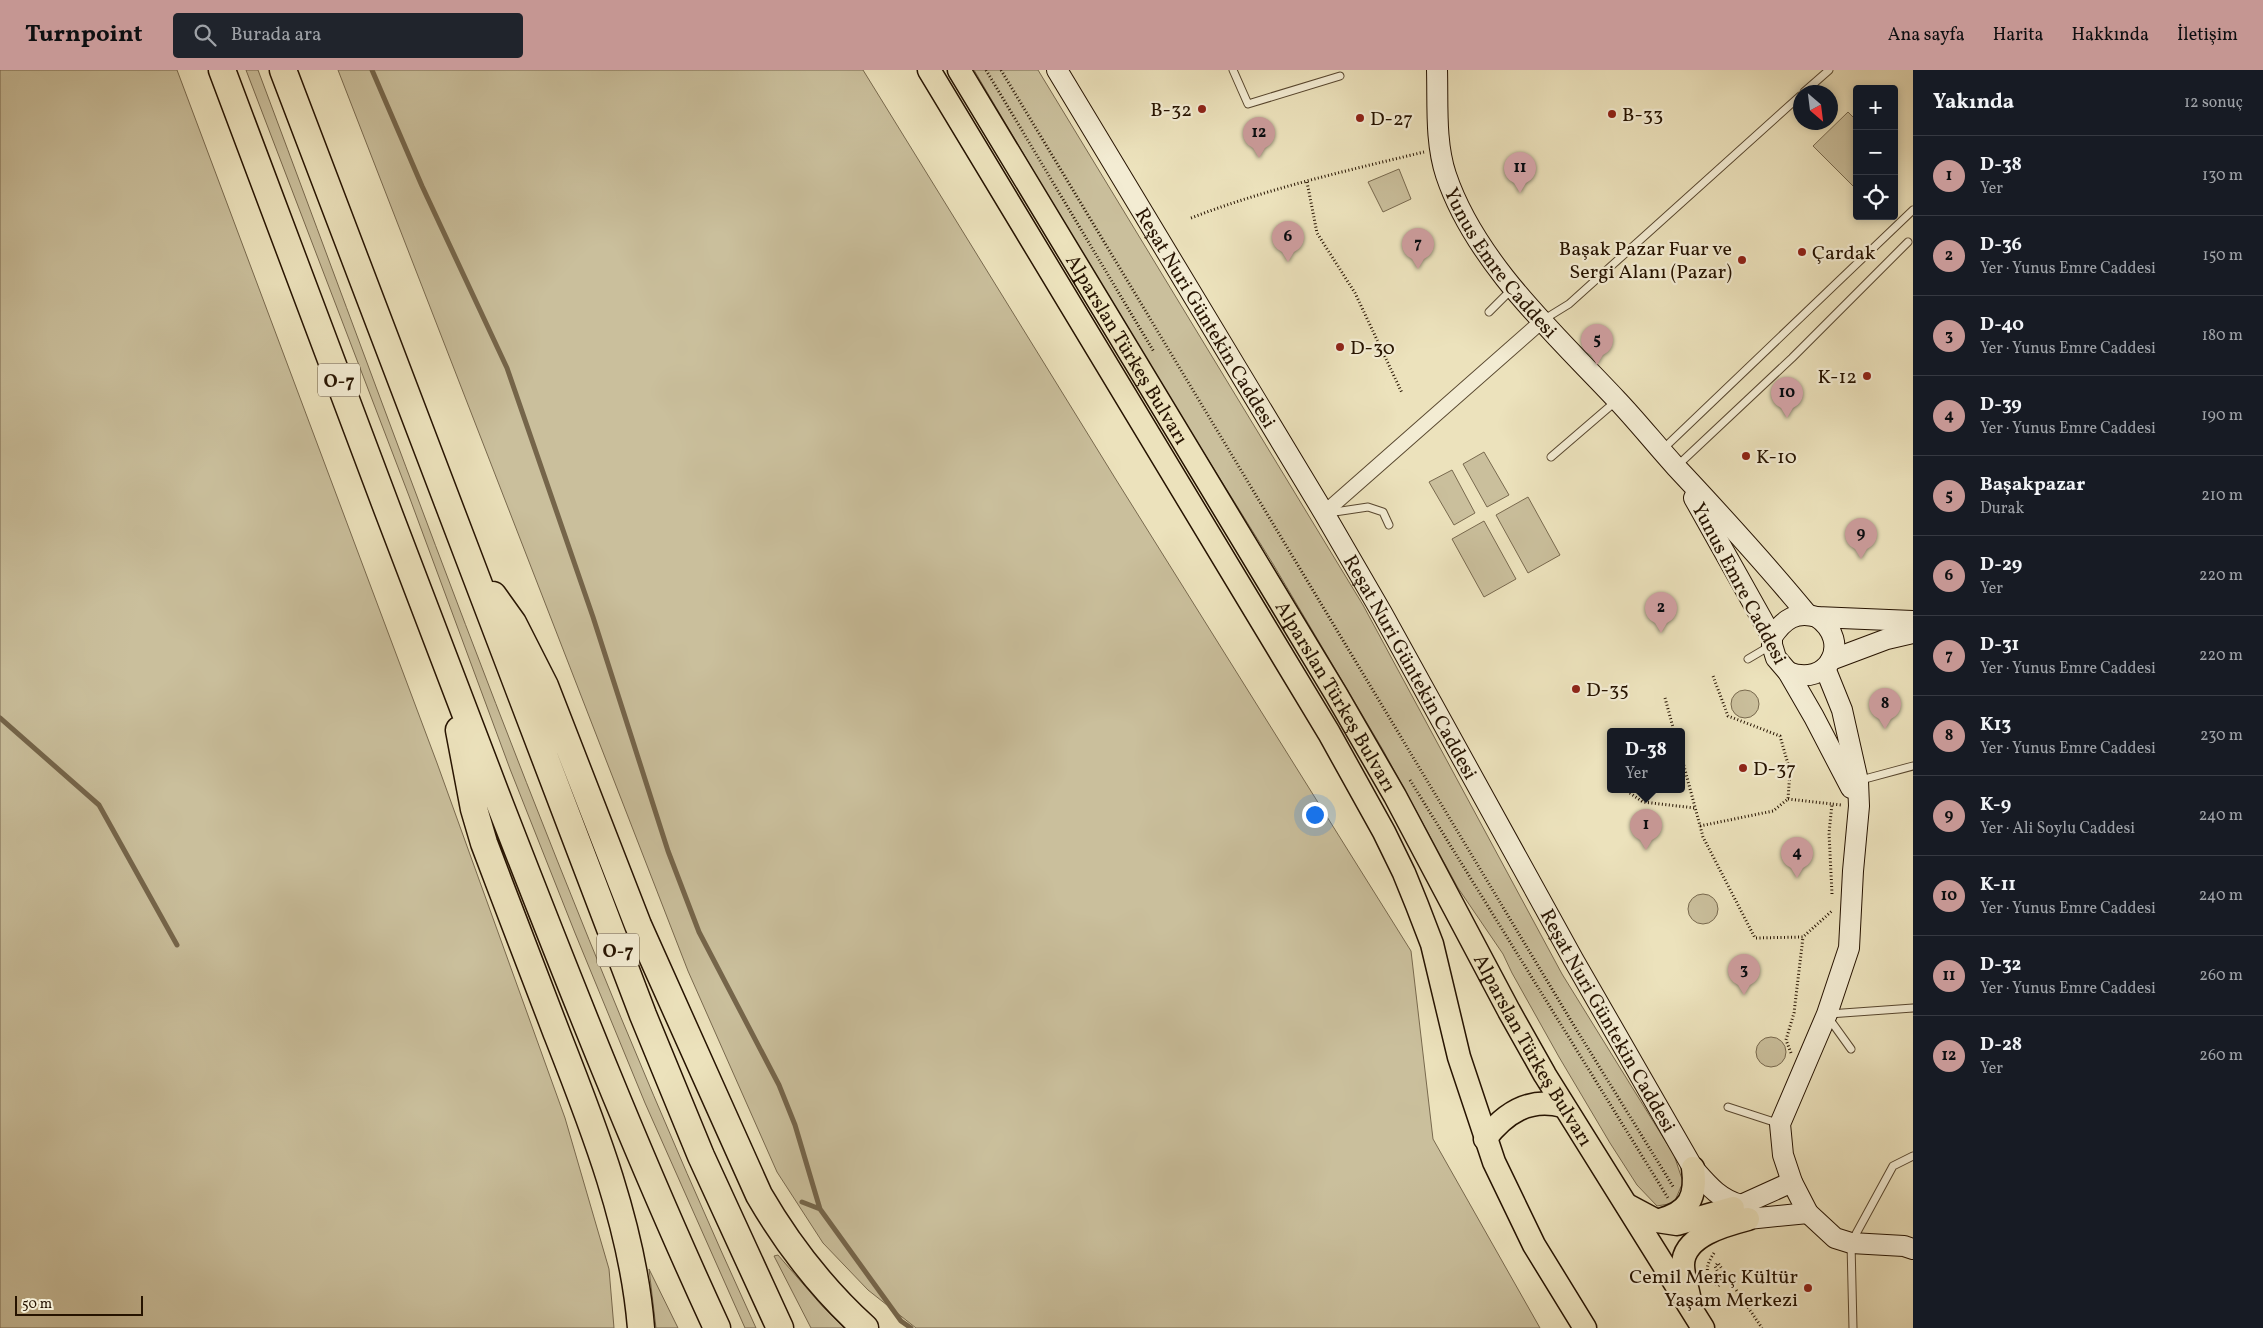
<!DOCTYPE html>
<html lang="tr">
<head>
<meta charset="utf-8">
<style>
  body { margin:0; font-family:Vollkorn,serif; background:#20242c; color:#f1f3f6 }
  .controls { position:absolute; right:15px; top:15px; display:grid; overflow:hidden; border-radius:5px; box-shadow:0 2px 8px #0003 }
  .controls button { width:45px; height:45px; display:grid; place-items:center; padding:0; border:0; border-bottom:1px solid #363941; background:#171b24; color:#f1f3f6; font:25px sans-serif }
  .compass { position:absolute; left:1793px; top:15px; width:45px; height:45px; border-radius:50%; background:#171b24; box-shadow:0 2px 8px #0003; rotate:152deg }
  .scale { position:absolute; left:15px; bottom:12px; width:128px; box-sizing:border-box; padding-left:5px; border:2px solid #261300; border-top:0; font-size:14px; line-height:18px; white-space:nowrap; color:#261300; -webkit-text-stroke:4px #f3ecd3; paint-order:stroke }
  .you { position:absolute; left:1314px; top:744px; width:18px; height:18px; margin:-12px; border:4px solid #fff; border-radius:50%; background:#1a73e8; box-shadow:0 0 0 8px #1a73e833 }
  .badge { display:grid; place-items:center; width:32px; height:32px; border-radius:50%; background:#c59692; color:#111; font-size:16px; font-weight:700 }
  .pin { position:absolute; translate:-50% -41px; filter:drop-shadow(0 1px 2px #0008) }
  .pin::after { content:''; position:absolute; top:26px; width:18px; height:15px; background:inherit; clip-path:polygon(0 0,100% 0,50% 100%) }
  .popup { position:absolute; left:1607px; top:658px; width:78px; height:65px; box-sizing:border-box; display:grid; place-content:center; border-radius:5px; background:#171b24; filter:drop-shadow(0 1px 4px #0005); font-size:16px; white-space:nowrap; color:#9ea1a6 }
  .popup b { font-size:19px; color:#f1f3f6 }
  .popup::after { content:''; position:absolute; left:50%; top:100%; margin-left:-10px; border:10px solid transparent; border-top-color:#171b24 }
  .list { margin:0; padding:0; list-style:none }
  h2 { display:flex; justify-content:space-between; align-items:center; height:65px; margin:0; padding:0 20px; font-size:21px }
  h2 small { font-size:16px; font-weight:400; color:#9ea1a6 }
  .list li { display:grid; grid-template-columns:32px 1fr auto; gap:15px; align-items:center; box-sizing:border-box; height:80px; padding:0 20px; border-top:1px solid #363941 }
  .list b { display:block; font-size:19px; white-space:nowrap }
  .list p { margin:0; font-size:16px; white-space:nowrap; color:#9ea1a6 }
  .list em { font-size:16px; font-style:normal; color:#9ea1a6 }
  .icon { flex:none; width:28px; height:28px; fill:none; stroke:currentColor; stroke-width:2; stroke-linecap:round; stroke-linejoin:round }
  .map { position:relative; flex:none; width:1913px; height:1258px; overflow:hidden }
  header { display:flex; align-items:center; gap:30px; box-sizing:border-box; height:70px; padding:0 25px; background:#c59692; color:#111 }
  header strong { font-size:24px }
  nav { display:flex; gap:28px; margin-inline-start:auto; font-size:18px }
  .search { width:350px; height:45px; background:#20242c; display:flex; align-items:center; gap:12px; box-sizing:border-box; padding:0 18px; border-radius:5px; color:#9ea1a6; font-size:19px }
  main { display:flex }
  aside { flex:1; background:#171b24 }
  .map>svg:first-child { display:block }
  .green { fill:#cabf9c; stroke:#78694e }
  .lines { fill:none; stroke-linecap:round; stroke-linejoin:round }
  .stream { stroke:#75654a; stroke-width:5 }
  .lane-casing { stroke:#58472f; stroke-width:9 }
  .street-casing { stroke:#58472f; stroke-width:16 }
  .secondary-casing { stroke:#261300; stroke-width:22 }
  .primary-casing { stroke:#261300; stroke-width:25 }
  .highway-casing { stroke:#261300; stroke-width:29 }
  .path { stroke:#261300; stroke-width:3; stroke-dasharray:1 2.5; stroke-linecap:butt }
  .lane { stroke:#f3ecd3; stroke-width:7 }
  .street { stroke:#f3ecd3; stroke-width:14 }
  .secondary { stroke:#f3ecd3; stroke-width:20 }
  .primary { stroke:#ece2bc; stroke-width:22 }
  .highway { stroke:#ece2bc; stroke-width:26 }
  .poi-dot { fill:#8f2418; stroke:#f3ecd3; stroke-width:2 }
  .labels { text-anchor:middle; stroke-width:4.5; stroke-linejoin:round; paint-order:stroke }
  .shield { fill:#f3ecd3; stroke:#64543f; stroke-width:1 }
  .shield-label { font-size:19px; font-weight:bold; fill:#261300 }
  .poi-label { font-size:20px; fill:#261300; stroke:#f3ecd3; text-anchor:start }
  .street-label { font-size:20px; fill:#261300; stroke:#f3ecd3 }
</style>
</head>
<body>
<header>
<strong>Turnpoint</strong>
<div class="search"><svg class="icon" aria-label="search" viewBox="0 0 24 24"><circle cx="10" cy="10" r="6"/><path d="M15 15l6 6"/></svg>Burada ara</div>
<nav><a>Ana sayfa</a><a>Harita</a><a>Hakkında</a><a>İletişim</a></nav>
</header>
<main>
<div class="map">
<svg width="1913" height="1258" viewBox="0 0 1913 1258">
  <rect width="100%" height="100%" fill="#ece2bc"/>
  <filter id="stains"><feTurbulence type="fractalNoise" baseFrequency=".004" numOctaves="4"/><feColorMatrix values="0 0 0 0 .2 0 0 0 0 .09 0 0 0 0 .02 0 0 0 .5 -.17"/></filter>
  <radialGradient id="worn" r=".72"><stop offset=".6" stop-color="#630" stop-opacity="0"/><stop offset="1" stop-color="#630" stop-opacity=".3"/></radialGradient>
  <!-- green -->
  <path class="green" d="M 0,0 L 177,0 L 437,693 L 565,1048 L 609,1199 L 614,1258 L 0,1258 Z
    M 246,0 L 258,0 C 416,422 568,848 756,1258 L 745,1258 L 645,1033 L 575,863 L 510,699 L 409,426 Z
    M 338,0 L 863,0 L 1115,408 L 1411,881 L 1433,1069 L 1540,1258 L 916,1258 L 868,1220 L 823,1173 L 777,1102 L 688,901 Z
    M 974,0 L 1038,0 L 1363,535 L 1562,904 L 1674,1085 L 1683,1112 L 1674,1133 L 1657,1136 L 1637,1115 L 1610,1073 L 1559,987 L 1512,903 L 1503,884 L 1458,818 L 1383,680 L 1273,494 L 1125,256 Z
    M 1848,42 L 1857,51 L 1857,120 L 1813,76 Z
    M 1399,99 L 1411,129 L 1383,142 L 1368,112 Z
    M 1484,382 L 1509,425 L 1487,437 L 1463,394 Z
    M 1452,400 L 1475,443 L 1454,455 L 1429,412 Z
    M 1528,427 L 1560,485 L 1528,503 L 1496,445 Z
    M 1484,451 L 1516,509 L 1484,527 L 1452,469 Z
    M1731 634a14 14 0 1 1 28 0a14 14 0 1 1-28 0Z
    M1688 839a15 15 0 1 1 30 0a15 15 0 1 1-30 0Z
    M1756 982a15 15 0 1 1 30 0a15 15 0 1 1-30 0Z
    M 778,1185 L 823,1237 L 844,1258 L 811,1258 L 774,1186 Z
    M 649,1199 L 678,1258 L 656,1258 Z"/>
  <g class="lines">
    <!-- stream -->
    <path class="stream" d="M 372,0 L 422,116 L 507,298 L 593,547 L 668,781 L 699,862 L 779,1015 L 795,1055 L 820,1139 L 901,1251 L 911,1258
      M 0,648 L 99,735 L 177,875
      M 802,1132 L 820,1139"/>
    <!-- lane casing -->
    <g class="lane-casing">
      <path id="lane" d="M 1233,0 L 1248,34 L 1340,6
        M 1804,22 L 1829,0
        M 1489,242 L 1511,220
        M 1543,250 L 1569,234 L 1800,26
        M 1662,380 L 1913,140
        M 1551,387 L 1615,332
        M 1677,396 L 1792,288 L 1908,172
        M 1328,443 L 1368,437 L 1383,442 L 1389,455
        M 1748,589 L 1770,576
        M 1861,710 L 1913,696
        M 1829,944 L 1913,938
        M 1828,947 L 1851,979
        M 1728,1037 L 1780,1054
        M 1853,1258 L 1851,1173 L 1893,1096 L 1913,1086"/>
    </g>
    <!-- street casing -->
    <g class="street-casing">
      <path id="street" d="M 1324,443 L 1542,251"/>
    </g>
    <!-- secondary casing -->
    <g class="secondary-casing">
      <g id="secondary">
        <path id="s1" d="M 1057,0 L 1324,443 L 1382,543 L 1573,889 L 1693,1098 C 1708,1115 1719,1129 1741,1135 L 1792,1112"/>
        <path id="s2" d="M 1437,0 C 1438,34 1435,72 1446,105 C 1475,192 1555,264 1616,329 C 1637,351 1656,375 1676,397 C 1721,445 1765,493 1807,544"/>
        <path d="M 1694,428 L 1772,567 L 1772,575 L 1776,588 L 1788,602 L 1814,647 L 1851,718"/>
        <path d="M 1772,567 C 1784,549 1796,541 1817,547 L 1913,551"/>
        <path d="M 1831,590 L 1887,569 L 1913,563"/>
        <path d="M 1825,598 L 1842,640 L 1858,711 L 1859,736 L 1853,801 L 1849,878 L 1827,944 L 1780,1054 L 1783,1085 L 1792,1112 L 1808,1143 L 1835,1168 L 1851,1173 L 1904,1176 L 1913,1179"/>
        <path d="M 1788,602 C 1828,618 1853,572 1817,547"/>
        <path d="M 1748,1149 L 1808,1143"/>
      </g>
    </g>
    <!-- primary casing -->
    <g class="primary-casing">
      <g id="primary">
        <path d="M 929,0 L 1329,663 L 1384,762 L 1404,803 L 1417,835 L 1432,874 L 1459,987 L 1494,1092 L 1534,1175 L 1585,1258"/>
        <path id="s3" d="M 959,0 L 1336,624 L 1395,726 L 1509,941 L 1545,1005 L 1703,1258"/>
        <path d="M 1485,1069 C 1505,1043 1529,1027 1563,1036"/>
        <path d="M 1627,1135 L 1657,1151 L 1677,1154 L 1733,1138"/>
        <path d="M 1660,1150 C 1689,1142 1697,1127 1693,1098"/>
        <path d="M 1689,1226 C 1687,1216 1683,1205 1683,1195 C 1683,1166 1725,1155 1748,1149"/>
      </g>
    </g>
    <!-- highway casing -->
    <g class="highway-casing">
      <path id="highway" d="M 222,0 C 315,246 406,492 501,737 C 569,912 638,1087 717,1258
        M 283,0 L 643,945 L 701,1086 L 780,1258
        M 493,525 L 513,553 L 545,616 L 638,855 L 759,1125 C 788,1175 822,1219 865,1258
        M 459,660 L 474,739 L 484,773 C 508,837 533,901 557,964 C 594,1058 633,1157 641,1258"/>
    </g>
    <!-- path -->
    <path class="path" d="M 986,0 L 1154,282
      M 1001,0 L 1573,954 L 1674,1118
      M 1307,112 L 1317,163 L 1355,223 L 1402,323
      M 1191,148 C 1266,119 1345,101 1424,82
      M 1665,628 L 1674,661
      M 1681,685 L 1703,767 L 1755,868 L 1803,867 L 1833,840
      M 1410,710 L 1668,1128
      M 1624,719 L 1643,732 L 1695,738
      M 1788,729 L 1832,734
      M 1700,756 L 1773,741 L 1788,729 L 1790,701 L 1780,666 L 1728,646 L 1713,606
      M 1832,824 L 1829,763 L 1832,734 L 1841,735
      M 1791,983 L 1786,970 L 1794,943 L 1803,867
      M 1714,1183 C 1705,1197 1704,1204 1718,1216 L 1721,1214 L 1721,1209 L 1715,1196 L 1718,1193 L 1762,1258"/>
    <!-- lane -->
    <use href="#lane" class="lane"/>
    <!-- street -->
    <use href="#street" class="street"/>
    <!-- secondary -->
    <use href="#secondary" class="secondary"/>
    <!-- primary -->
    <use href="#primary" class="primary"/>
    <!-- highway -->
    <use href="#highway" class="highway"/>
  </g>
  <!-- markers -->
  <g class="poi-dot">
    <circle cx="1202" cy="39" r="5"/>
    <circle cx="1612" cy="44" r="5"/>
    <circle cx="1360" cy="48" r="5"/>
    <circle cx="1802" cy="182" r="5"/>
    <circle cx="1742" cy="190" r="5"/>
    <circle cx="1340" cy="277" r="5"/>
    <circle cx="1867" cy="306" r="5"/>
    <circle cx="1746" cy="386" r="5"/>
    <circle cx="1576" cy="619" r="5"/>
    <circle cx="1743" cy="698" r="5"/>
    <circle cx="1808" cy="1218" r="5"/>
  </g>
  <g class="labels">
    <!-- shield labels -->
    <g class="shield">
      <rect x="318" y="293.5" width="42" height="33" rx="4"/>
      <rect x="597" y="863.5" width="42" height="33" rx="4"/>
    </g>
    <g class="shield-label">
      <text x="339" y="317">O-7</text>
      <text x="618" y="887">O-7</text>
    </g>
    <!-- poi labels -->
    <g class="poi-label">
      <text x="1192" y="46" text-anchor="end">B-32</text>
      <text x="1622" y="51">B-33</text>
      <text x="1370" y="55">D-27</text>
      <text x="1732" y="185" text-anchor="end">Başak Pazar Fuar ve<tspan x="1732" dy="23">Sergi Alanı (Pazar)</tspan></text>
      <text x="1812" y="189">Çardak</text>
      <text x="1350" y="284">D-30</text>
      <text x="1857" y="313" text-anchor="end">K-12</text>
      <text x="1756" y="393">K-10</text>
      <text x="1586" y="626">D-35</text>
      <text x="1753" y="705">D-37</text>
      <text x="1798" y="1213" text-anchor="end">Cemil Meriç Kültür<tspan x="1798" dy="23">Yaşam Merkezi</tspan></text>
    </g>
    <!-- street labels -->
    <g class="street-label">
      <text dy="7" stroke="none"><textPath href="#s2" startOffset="210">Yunus Emre Caddesi</textPath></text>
      <text dy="7" stroke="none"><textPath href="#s1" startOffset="289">Reşat Nuri Güntekin Caddesi</textPath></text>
      <text dy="7" stroke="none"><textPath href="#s3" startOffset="326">Alparslan Türkeş Bulvarı</textPath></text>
      <text transform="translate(1740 513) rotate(62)" y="7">Yunus Emre Caddesi</text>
      <text dy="7" stroke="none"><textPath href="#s1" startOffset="694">Reşat Nuri Güntekin Caddesi</textPath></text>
      <text dy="7" stroke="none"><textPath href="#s3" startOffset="731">Alparslan Türkeş Bulvarı</textPath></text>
      <text dy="7" stroke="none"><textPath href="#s1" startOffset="1099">Reşat Nuri Güntekin Caddesi</textPath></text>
      <text dy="7" stroke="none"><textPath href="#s3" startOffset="1136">Alparslan Türkeş Bulvarı</textPath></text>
    </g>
  </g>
  <rect width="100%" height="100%" filter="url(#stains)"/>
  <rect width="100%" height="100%" fill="url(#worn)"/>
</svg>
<div class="controls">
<button>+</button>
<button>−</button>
<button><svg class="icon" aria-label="locate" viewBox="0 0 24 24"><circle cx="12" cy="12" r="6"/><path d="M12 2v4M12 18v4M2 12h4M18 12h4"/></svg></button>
</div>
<svg class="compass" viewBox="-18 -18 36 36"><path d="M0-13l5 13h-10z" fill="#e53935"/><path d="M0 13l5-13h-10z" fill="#9ea1a6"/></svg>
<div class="scale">50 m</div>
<div class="you"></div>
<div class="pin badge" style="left:1646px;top:780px">1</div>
<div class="popup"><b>D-38</b>Yer</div>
<div class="pin badge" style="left:1661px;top:563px">2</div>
<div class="pin badge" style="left:1744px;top:925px">3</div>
<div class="pin badge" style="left:1797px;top:808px">4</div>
<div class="pin badge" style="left:1597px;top:295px">5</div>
<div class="pin badge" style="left:1288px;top:192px">6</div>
<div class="pin badge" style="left:1418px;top:199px">7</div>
<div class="pin badge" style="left:1885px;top:659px">8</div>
<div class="pin badge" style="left:1861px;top:489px">9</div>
<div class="pin badge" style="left:1787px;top:348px">10</div>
<div class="pin badge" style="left:1520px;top:123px">11</div>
<div class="pin badge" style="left:1259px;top:88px">12</div>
</div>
<aside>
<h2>Yakında<small>12 sonuç</small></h2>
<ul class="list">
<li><span class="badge">1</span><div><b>D-38</b><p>Yer</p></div><em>130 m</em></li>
<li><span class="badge">2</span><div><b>D-36</b><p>Yer · Yunus Emre Caddesi</p></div><em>150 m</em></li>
<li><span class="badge">3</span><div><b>D-40</b><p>Yer · Yunus Emre Caddesi</p></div><em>180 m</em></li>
<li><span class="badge">4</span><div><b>D-39</b><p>Yer · Yunus Emre Caddesi</p></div><em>190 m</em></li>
<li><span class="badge">5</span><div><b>Başakpazar</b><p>Durak</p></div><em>210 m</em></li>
<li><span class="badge">6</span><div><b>D-29</b><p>Yer</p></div><em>220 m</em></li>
<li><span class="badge">7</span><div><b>D-31</b><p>Yer · Yunus Emre Caddesi</p></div><em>220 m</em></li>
<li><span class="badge">8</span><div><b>K13</b><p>Yer · Yunus Emre Caddesi</p></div><em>230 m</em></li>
<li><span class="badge">9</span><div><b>K-9</b><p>Yer · Ali Soylu Caddesi</p></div><em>240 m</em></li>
<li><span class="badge">10</span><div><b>K-11</b><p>Yer · Yunus Emre Caddesi</p></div><em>240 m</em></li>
<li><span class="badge">11</span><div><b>D-32</b><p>Yer · Yunus Emre Caddesi</p></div><em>260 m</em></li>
<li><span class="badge">12</span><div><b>D-28</b><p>Yer</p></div><em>260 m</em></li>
</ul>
</aside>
</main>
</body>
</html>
